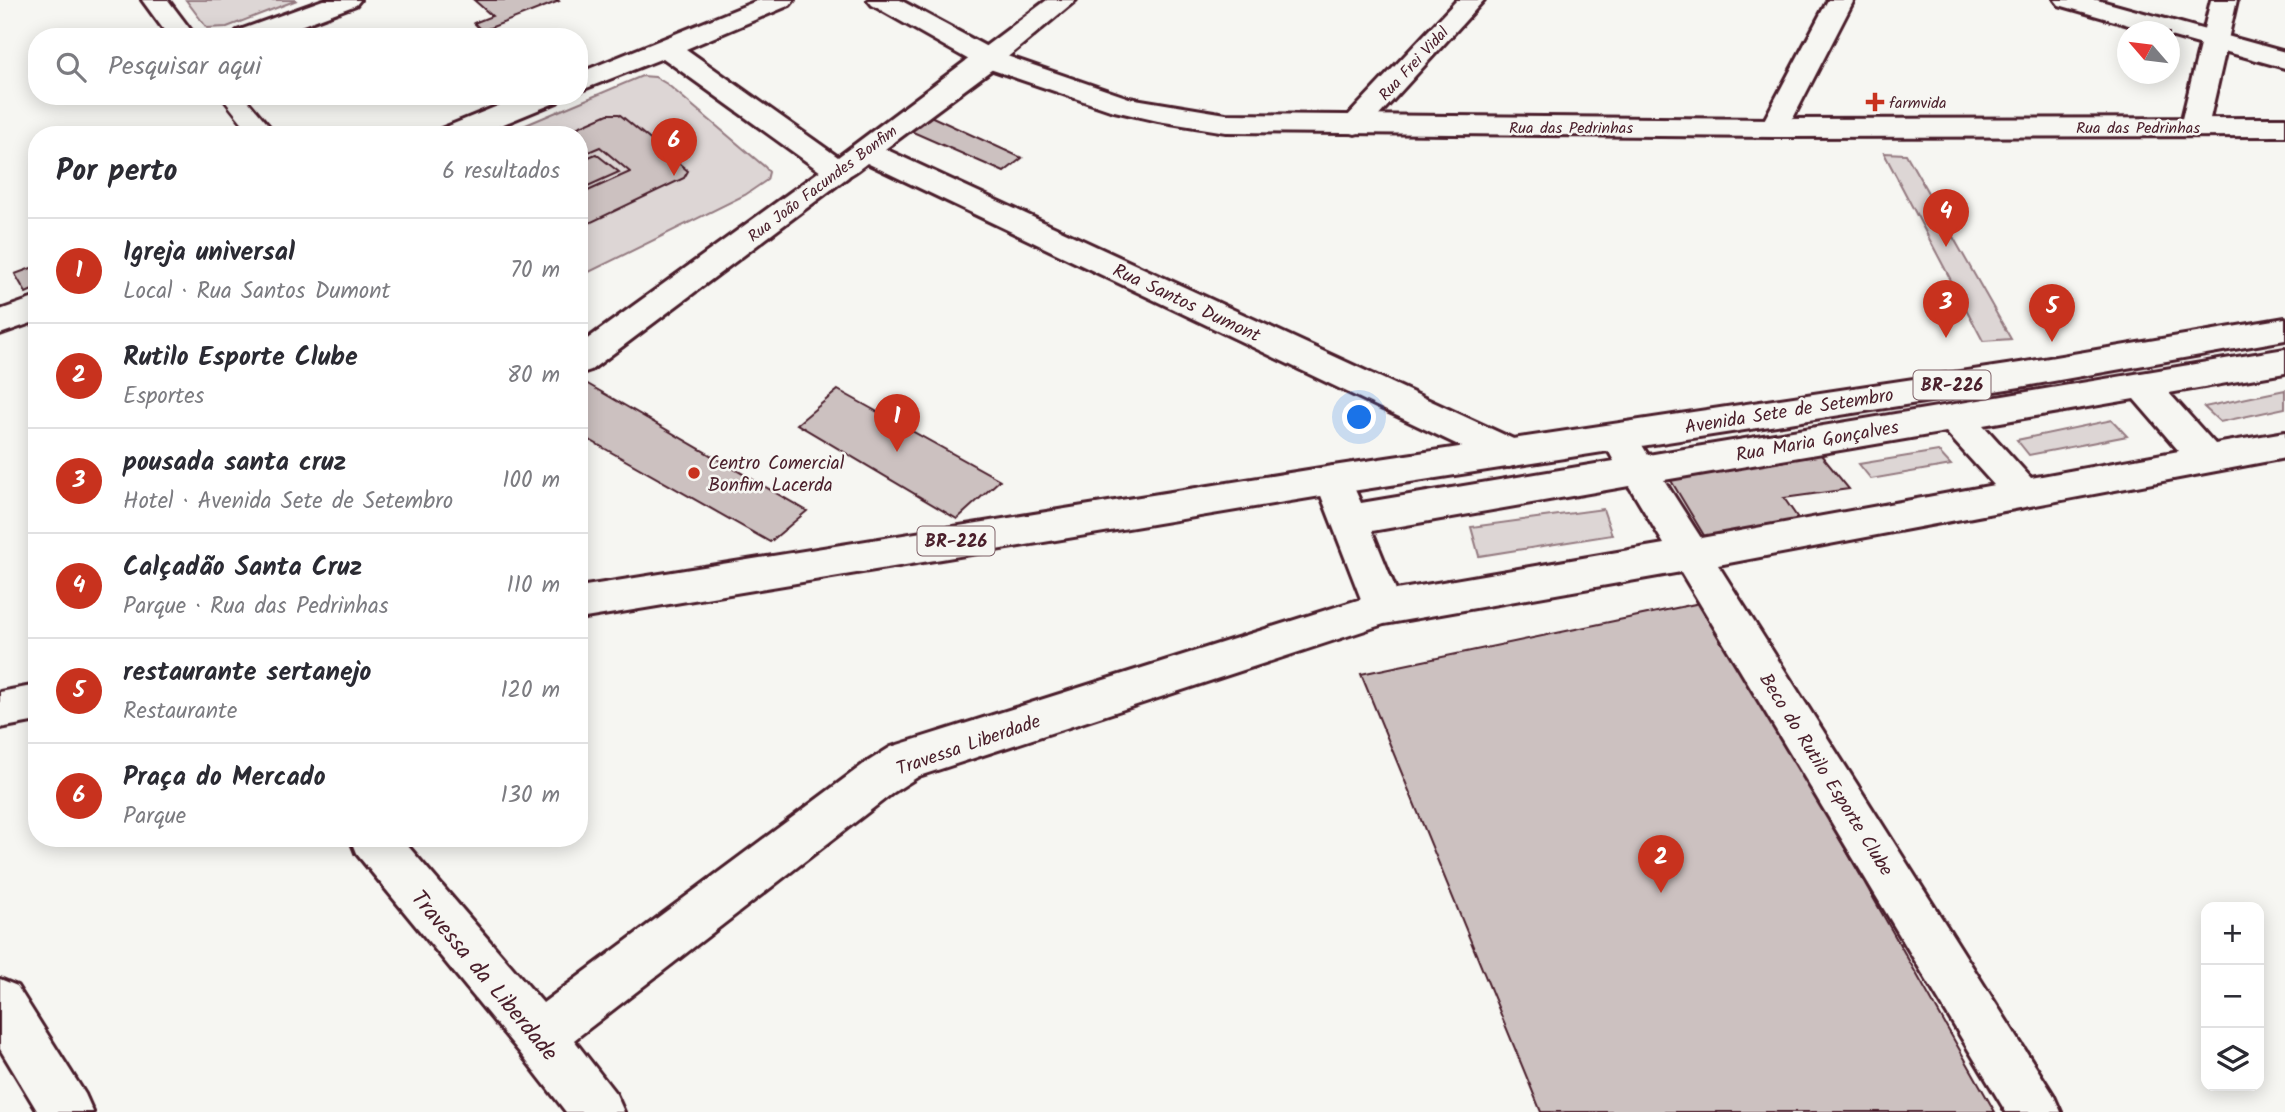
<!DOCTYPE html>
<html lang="pt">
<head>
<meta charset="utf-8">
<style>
  body { margin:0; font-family:Kalam,sans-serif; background:#f7f7f7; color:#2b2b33 }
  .controls { position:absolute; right:21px; bottom:21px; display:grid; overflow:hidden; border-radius:14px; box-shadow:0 4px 18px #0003 }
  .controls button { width:63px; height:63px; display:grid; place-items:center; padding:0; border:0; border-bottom:2px solid #e1e1e2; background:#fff; color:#2b2b33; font:35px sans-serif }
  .compass { position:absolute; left:2117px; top:21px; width:63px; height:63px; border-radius:50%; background:#fff; box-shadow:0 4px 18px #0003; rotate:298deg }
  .you { position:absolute; left:1360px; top:418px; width:24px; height:24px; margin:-18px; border:5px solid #fff; border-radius:50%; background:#1a73e8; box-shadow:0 0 0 10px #1a73e833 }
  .badge { display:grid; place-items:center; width:46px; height:46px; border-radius:50%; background:#c8321e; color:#fff; font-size:23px; font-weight:700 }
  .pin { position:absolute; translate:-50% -58px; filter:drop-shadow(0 2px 4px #0008) }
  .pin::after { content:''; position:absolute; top:37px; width:24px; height:21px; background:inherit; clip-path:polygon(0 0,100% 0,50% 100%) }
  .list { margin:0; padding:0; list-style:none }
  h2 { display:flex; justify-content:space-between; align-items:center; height:91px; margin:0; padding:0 28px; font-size:30px }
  h2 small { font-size:23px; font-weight:400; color:#7c7c81 }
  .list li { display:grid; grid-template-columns:46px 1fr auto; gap:21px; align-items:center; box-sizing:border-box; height:105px; padding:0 28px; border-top:2px solid #e1e1e2 }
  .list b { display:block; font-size:26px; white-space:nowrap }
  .list p { margin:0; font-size:23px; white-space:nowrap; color:#7c7c81 }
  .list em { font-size:23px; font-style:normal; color:#7c7c81 }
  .icon { flex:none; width:38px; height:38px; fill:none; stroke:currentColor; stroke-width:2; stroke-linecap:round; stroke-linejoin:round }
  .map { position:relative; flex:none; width:2285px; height:1112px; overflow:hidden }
  .search { position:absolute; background:#fff; box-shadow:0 4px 18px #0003; left:28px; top:28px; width:560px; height:77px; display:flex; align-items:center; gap:18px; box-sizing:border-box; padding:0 24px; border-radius:28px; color:#7c7c81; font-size:26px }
  .panel { position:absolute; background:#fff; box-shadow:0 4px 18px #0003; left:28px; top:126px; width:560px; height:721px; border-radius:28px }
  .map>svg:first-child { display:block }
  .green { fill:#ddd6d5; stroke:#947a80; stroke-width:2 }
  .building { fill:#ccc1c0; stroke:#4a1f2b; stroke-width:2 }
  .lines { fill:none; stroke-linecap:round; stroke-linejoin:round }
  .pedestrian-casing { stroke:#4a1f2b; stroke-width:5 }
  .minor-casing { stroke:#4a1f2b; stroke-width:6 }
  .tertiary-casing { stroke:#4a1f2b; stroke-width:6 }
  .secondary-casing { stroke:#4a1f2b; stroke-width:6 }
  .primary-casing { stroke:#4a1f2b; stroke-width:6 }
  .pedestrian { fill:#f6f6f2; fill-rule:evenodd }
  .minor { fill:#f6f6f2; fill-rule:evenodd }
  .tertiary { fill:#f6f6f2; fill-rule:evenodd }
  .secondary { fill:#f6f6f2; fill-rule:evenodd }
  .primary { fill:#f6f6f2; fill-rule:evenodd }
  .poi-dot { fill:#c8321e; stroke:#f6f6f2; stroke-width:2.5 }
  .labels { text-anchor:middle; stroke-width:5; stroke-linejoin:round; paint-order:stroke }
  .far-street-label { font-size:16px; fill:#4a1f2b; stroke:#f6f6f2 }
  .far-poi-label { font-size:16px; fill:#4a1f2b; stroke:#f6f6f2; text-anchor:start }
  .shield { fill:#f6f6f2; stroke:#7e6067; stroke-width:2 }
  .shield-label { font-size:18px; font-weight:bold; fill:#4a1f2b }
  .street-label { font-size:19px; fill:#4a1f2b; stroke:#f6f6f2 }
  .poi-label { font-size:19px; fill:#4a1f2b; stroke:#f6f6f2; text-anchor:start }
  .near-street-label { font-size:23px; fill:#4a1f2b; stroke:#f6f6f2 }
</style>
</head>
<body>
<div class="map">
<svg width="2285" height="1112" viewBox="0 0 2285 1112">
  <rect width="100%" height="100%" fill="#f6f6f2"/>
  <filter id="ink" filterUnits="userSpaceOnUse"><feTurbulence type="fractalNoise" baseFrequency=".0143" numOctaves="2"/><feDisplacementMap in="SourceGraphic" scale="14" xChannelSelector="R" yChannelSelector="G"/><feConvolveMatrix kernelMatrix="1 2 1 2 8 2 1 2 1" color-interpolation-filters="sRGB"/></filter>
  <g filter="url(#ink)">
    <!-- green -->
    <path class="green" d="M 186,0 L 297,0 L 227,27 L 207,28 Z
      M 642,76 L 655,77 L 667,84 L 765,167 L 769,172 L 767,180 L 745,195 L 579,277 L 579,135 L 502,135 Z
      M 1884,153 L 1906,154 L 2011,339 L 1983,341 Z
      M 2285,390 L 2285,408 L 2220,422 L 2204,407 Z
      M 2112,420 L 2127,436 L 2029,455 L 2017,440 Z
      M 1938,451 L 1951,465 L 1871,479 L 1859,464 Z
      M 1603,509 L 1612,535 L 1479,556 L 1471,527 Z"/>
    <!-- building -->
    <path class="building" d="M 474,0 L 558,0 L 559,1 L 482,31 L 474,23 L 492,16 Z
      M 608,114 L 619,114 L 688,171 L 684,178 L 579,228 L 579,195 L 630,172 L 600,147 L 579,156 L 579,135 L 560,135 Z
      M 926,114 L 1022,158 L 1004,172 L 906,129 Z
      M 596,154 L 619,172 L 579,190 L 579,161 Z
      M 34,267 L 37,272 L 37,288 L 26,293 L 15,274 Z
      M 579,379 L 807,511 L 770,542 L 579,434 Z
      M 838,390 L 1000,480 L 957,519 L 797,424 Z
      M 1812,444 L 1849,489 L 1784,498 L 1806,530 L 1711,547 L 1667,474 Z
      M 1705,602 L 1995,1112 L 1541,1112 L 1361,674 Z"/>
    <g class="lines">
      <!-- pedestrian casing -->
      <g class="pedestrian-casing">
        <path id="pedestrian" d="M 221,96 L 244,96 L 277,135 L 252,135 Z"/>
      </g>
      <!-- minor casing -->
      <g class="minor-casing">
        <path id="minor" d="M 142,0 L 168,0 L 196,37 L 169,37 Z
          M 323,0 L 360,0 L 356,5 L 271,37 L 233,37 L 237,31 Z
          M 1457,0 L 1484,0 L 1365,131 L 1355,134 L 1345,131 L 1341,125 L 1345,119 Z
          M 1828,0 L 1854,0 L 1788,128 L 1784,134 L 1774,137 L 1764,134 L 1760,128 Z
          M 838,162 L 848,165 L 853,171 L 848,177 L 591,370 L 579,374 L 579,345 L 828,165 Z
          M 2285,349 L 2285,373 L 2169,393 L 2215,444 L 2285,432 L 2285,458 L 1718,565 L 2053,1094 L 2061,1112 L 2006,1112 L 1681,572 L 1384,624 L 919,776 L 894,792 L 574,1040 L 616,1094 L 624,1112 L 566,1112 L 521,1054 L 356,853 L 350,838 L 401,838 L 543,1003 L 864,764 L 891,747 L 1361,599 L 1315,480 L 1320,470 L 1333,466 L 1346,470 L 1361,503 L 1614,461 L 1608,450 L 1613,440 L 1626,437 L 1639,440 L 1648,455 ZM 2134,399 L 2179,451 L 2031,478 L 1983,425 ZM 1946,432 L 1994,485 L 1701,538 L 1664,480 ZM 1629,486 L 1664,544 L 1396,590 L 1372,531 Z
          M 0,979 L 17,986 L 85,1094 L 93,1112 L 38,1112 L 0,1049 Z"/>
      </g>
      <!-- tertiary casing -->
      <g class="tertiary-casing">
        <path id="tertiary" d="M 759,0 L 794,0 L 790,5 L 686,49 L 838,157 L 1047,0 L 1076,0 L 998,65 L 885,149 L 1522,443 L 1527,453 L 1522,463 L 1509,467 L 1496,463 L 867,163 C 854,173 845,182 828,177 L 663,58 L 579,91 L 579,73 Z
          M 2211,0 L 2237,0 L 2208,127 L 2204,133 L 2194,136 L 2184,133 L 2180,127 Z
          M 522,96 L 561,96 L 557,102 L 477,135 L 437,135 L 441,129 Z
          M 37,297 L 37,321 L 0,334 L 0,310 Z"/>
      </g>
      <!-- secondary casing -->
      <g class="secondary-casing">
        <path id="secondary" d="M 868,0 L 900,0 L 998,53 L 1129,98 L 1226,114 L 1774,119 L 2285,118 L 2285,136 L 1774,137 L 1226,132 L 1158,121 L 1110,110 L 978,65 L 872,5 Z
          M 2055,0 L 2097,0 L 2285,52 L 2285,68 L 2170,36 L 2170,32 L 2153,32 L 2059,5 Z"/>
      </g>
      <!-- primary casing -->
      <g class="primary-casing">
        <path id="primary" d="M 2285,318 L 2285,340 L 2020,387 L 1333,494 L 579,619 L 579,587 L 1333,466 L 2020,363 Z
          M 37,685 L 37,721 L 0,728 L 0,692 Z"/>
      </g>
      <!-- pedestrian -->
      <use href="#pedestrian" class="pedestrian"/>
      <!-- minor -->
      <use href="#minor" class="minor"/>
      <!-- tertiary -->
      <use href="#tertiary" class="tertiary"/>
      <!-- secondary -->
      <use href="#secondary" class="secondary"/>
      <!-- primary -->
      <use href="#primary" class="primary"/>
    </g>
  </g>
  <!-- markers -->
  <g class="poi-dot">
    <path d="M1871.5 91.5h7v7h7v7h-7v7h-7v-7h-7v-7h7z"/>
    <circle cx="694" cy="473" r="7"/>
  </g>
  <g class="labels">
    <!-- far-street labels -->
    <g class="far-street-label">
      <text transform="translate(1413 63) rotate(-47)" y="6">Rua Frei Vidal</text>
      <text x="1571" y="133">Rua das Pedrinhas</text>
      <text x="2138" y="133">Rua das Pedrinhas</text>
      <text transform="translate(822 183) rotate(-37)" y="6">Rua João Facundes Bonfim</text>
    </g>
    <!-- far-poi labels -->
    <g class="far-poi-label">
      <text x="1889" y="108">farmvida</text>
    </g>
    <!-- shield labels -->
    <g class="shield">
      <rect x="1913.5" y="370.5" width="77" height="29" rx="5"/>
      <rect x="917.5" y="526.5" width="77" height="29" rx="5"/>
    </g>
    <g class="shield-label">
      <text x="1952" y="391">BR-226</text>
      <text x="956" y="547">BR-226</text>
    </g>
    <!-- street labels -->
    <g class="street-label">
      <text transform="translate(1187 302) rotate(25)" y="7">Rua Santos Dumont</text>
      <text transform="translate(1789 410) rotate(-9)" y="7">Avenida Sete de Setembro</text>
      <text transform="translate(1817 440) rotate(-10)" y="7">Rua Maria Gonçalves</text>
      <text transform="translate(968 744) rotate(-19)" y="7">Travessa Liberdade</text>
      <text transform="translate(1827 774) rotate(58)" y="7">Beco do Rutilo Esporte Clube</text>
    </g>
    <!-- poi labels -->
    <g class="poi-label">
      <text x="708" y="469">Centro Comercial<tspan x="708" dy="22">Bonfim Lacerda</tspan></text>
    </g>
    <!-- near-street labels -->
    <g class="near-street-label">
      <text transform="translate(485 975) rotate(50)" y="8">Travessa da Liberdade</text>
    </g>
  </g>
</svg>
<div class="controls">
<button>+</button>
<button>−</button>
<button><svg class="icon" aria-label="layers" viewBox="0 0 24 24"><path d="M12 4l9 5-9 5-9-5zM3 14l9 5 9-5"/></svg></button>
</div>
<svg class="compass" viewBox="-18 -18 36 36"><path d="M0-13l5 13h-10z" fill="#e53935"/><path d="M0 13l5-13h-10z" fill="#7c7c81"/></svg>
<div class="you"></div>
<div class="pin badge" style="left:897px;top:452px">1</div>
<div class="pin badge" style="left:1661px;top:893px">2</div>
<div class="pin badge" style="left:1946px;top:338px">3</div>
<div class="pin badge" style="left:1946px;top:247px">4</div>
<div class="pin badge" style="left:2052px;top:342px">5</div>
<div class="pin badge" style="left:674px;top:176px">6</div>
<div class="search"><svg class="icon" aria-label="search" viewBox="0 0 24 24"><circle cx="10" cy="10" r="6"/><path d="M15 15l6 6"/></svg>Pesquisar aqui</div>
<section class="panel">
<h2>Por perto<small>6 resultados</small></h2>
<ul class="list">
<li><span class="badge">1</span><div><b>Igreja universal</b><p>Local · Rua Santos Dumont</p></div><em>70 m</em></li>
<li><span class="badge">2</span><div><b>Rutilo Esporte Clube</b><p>Esportes</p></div><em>80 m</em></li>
<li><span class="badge">3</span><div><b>pousada santa cruz</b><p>Hotel · Avenida Sete de Setembro</p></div><em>100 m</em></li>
<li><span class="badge">4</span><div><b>Calçadão Santa Cruz</b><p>Parque · Rua das Pedrinhas</p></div><em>110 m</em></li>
<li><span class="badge">5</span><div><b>restaurante sertanejo</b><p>Restaurante</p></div><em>120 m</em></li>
<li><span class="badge">6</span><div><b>Praça do Mercado</b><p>Parque</p></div><em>130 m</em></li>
</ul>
</section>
</div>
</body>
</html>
